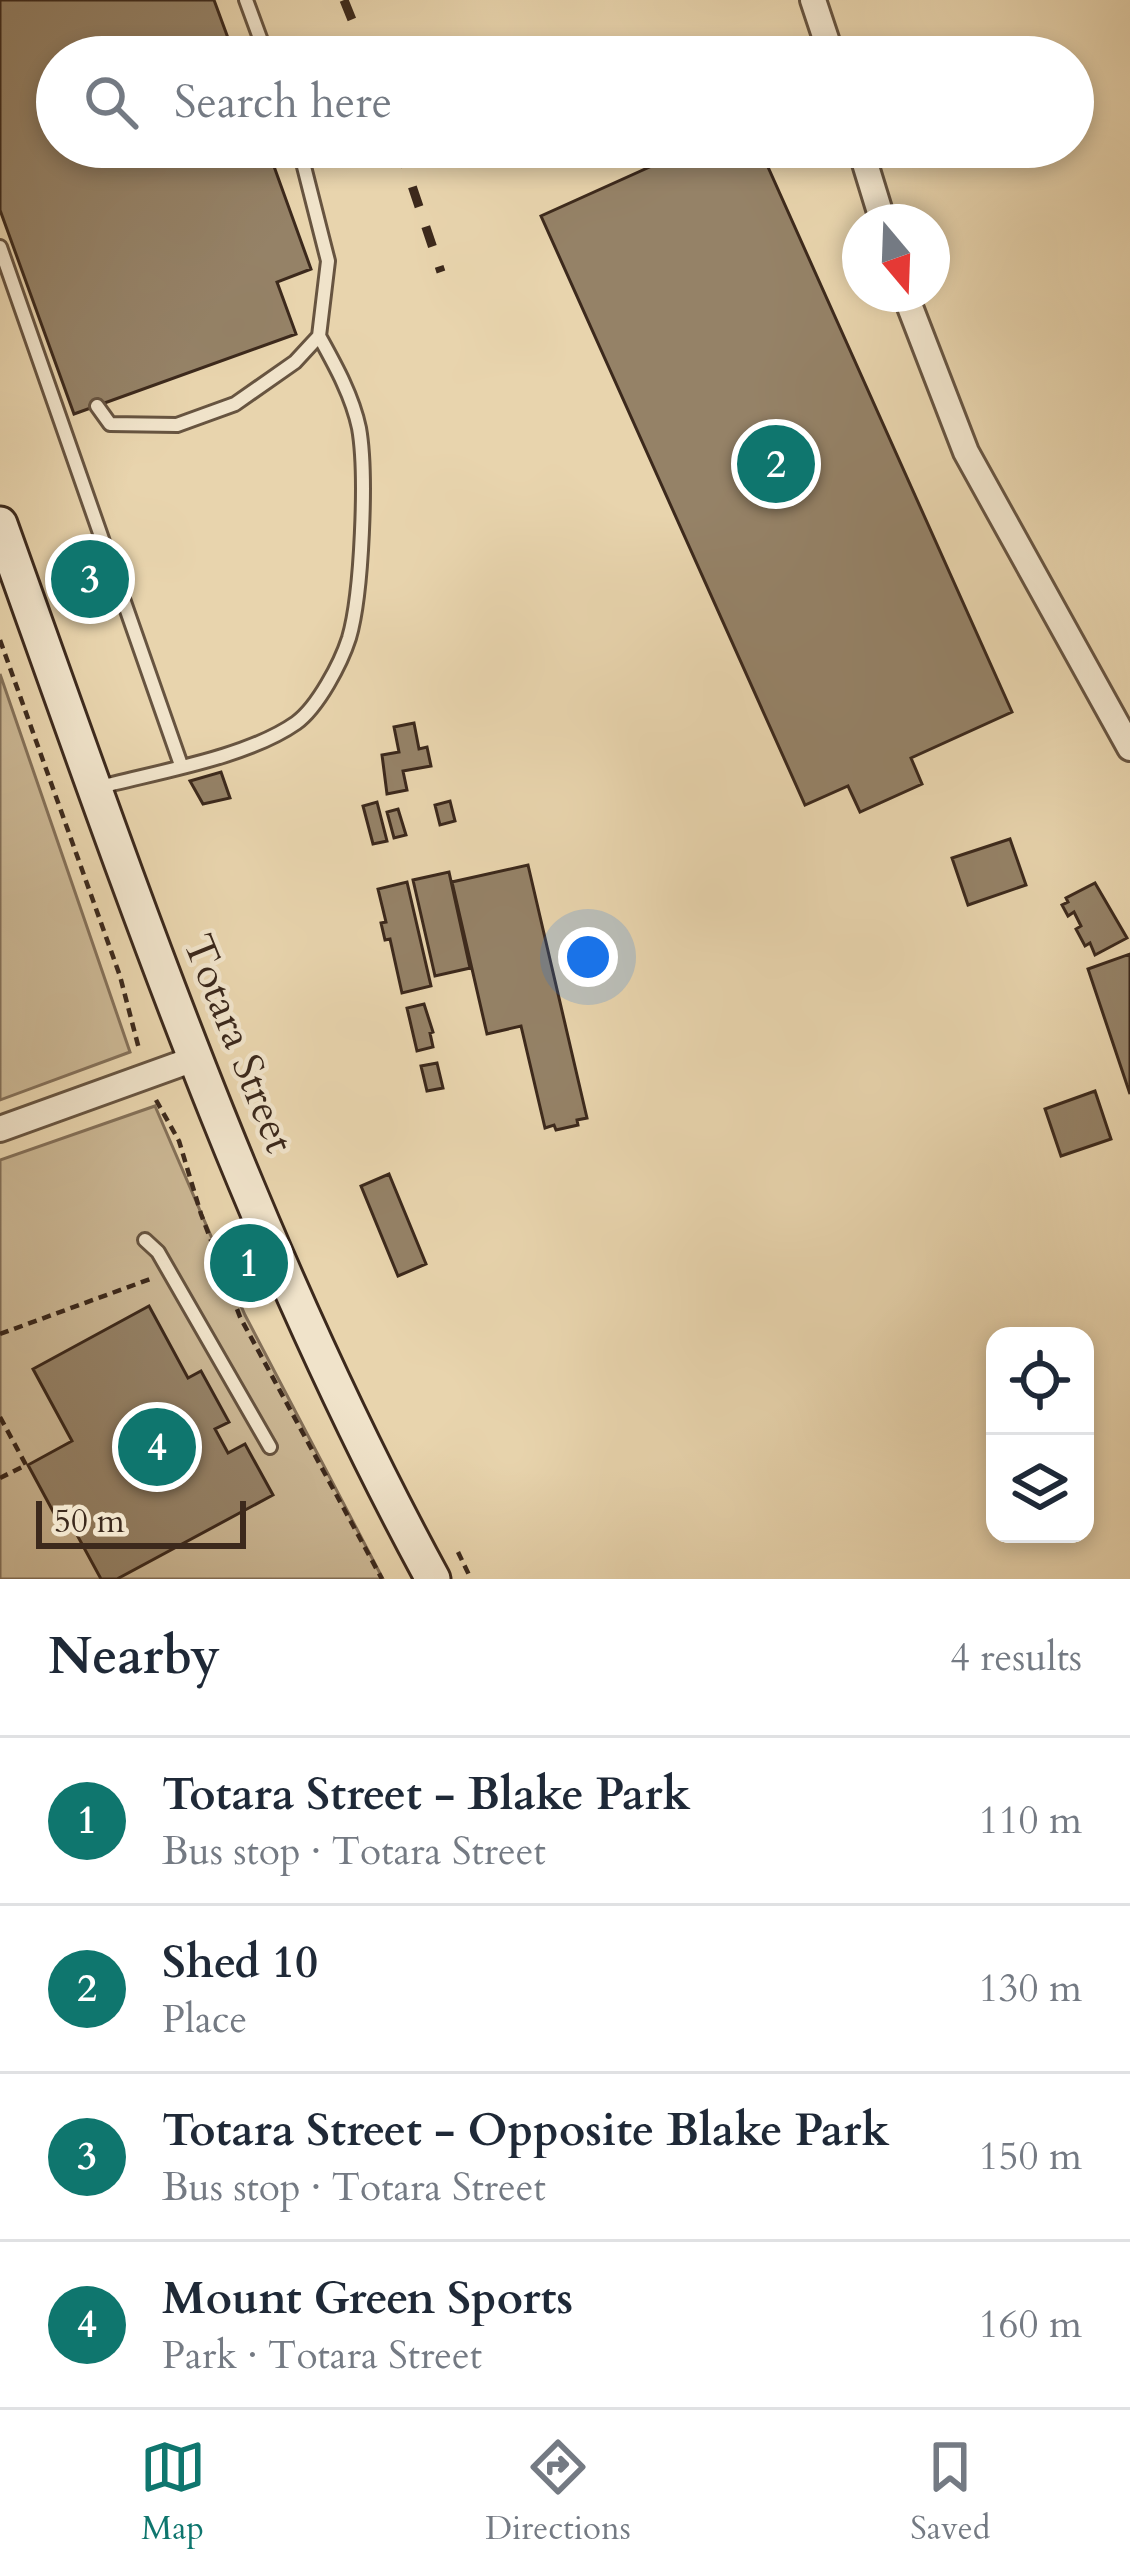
<!DOCTYPE html>
<html lang="en">
<head>
<meta charset="utf-8">
<style>
  body { margin:0; font-family:Cardo,serif; background:#f6f6f7; color:#1f2937 }
  .controls { position:absolute; right:36px; bottom:36px; display:grid; overflow:hidden; border-radius:24px; box-shadow:0 6px 18px #0003 }
  .controls button { width:108px; height:108px; display:grid; place-items:center; padding:0; border:0; border-bottom:3px solid #e0e1e3; background:#fff; color:#1f2937; font:60px sans-serif }
  .compass { position:absolute; left:842px; top:204px; width:108px; height:108px; border-radius:50%; background:#fff; box-shadow:0 6px 18px #0003; rotate:161deg }
  .scale { position:absolute; left:36px; bottom:30px; width:210px; box-sizing:border-box; padding-left:12px; border:6px solid #3c291c; border-top:0; font-size:33px; line-height:42px; white-space:nowrap; color:#3c291c; -webkit-text-stroke:9px #f0e3ca; paint-order:stroke }
  .you { position:absolute; left:588px; top:957px; width:42px; height:42px; margin:-30px; border:9px solid #fff; border-radius:50%; background:#1a73e8; box-shadow:0 0 0 18px #1a73e833 }
  .badge { display:grid; place-items:center; width:78px; height:78px; border-radius:50%; background:#0f766e; color:#fff; font-size:39px; font-weight:700 }
  .pin { position:absolute; translate:-50% -50%; border:6px solid #fff; box-shadow:0 3px 12px #0006 }
  .list { margin:0; padding:0; list-style:none }
  h2 { display:flex; justify-content:space-between; align-items:center; height:156px; margin:0; padding:0 48px; font-size:51px }
  h2 small { font-size:39px; font-weight:400; color:#747a83 }
  .list li { display:grid; grid-template-columns:78px 1fr auto; gap:36px; align-items:center; box-sizing:border-box; height:168px; padding:0 48px; border-top:3px solid #e0e1e3 }
  .list b { display:block; font-size:45px; white-space:nowrap }
  .list p { margin:0; font-size:39px; white-space:nowrap; color:#747a83 }
  .list em { font-size:39px; font-style:normal; color:#747a83 }
  .icon { flex:none; width:66px; height:66px; fill:none; stroke:currentColor; stroke-width:2; stroke-linecap:round; stroke-linejoin:round }
  .map { position:relative; flex:none; width:1130px; height:1579px; overflow:hidden }
  .search { position:absolute; background:#fff; box-shadow:0 6px 18px #0003; left:36px; right:36px; top:36px; height:132px; display:flex; align-items:center; gap:30px; box-sizing:border-box; padding:0 42px; border-radius:66px; color:#747a83; font-size:45px }
  .sheet { height:828px; background:#fff }
  nav { display:flex; justify-content:space-around; align-items:center; box-sizing:border-box; height:168px; border-top:3px solid #e0e1e3; background:#fff; font-size:33px; color:#747a83 }
  nav a { display:grid; justify-items:center; gap:6px }
  nav .on { color:#0f766e }
  .map>svg:first-child { display:block }
  .green { fill:#cbb794; stroke:#847058; stroke-width:3 }
  .building { fill:#958267; stroke:#3c291c; stroke-width:3 }
  .lines { fill:none; stroke-linecap:round; stroke-linejoin:round }
  .service-casing { stroke:#675440; stroke-width:18 }
  .minor-casing { stroke:#675440; stroke-width:30 }
  .secondary-casing { stroke:#3c291c; stroke-width:39 }
  .path { stroke:#3c291c; stroke-width:4.5; stroke-dasharray:9 6; stroke-linecap:butt }
  .service { stroke:#f0e3ca; stroke-width:12 }
  .minor { stroke:#f0e3ca; stroke-width:24 }
  .secondary { stroke:#f0e3ca; stroke-width:33 }
  .rail { stroke:#3c291c; stroke-width:9; stroke-dasharray:21 21; stroke-linecap:butt }
  .labels { text-anchor:middle; stroke-width:9; stroke-linejoin:round; paint-order:stroke }
  .street-label { font-size:42px; fill:#3c291c; stroke:#f0e3ca }
</style>
</head>
<body>
<div class="map">
<svg width="1130" height="1579" viewBox="0 0 1130 1579">
  <rect width="100%" height="100%" fill="#e8d4ad"/>
  <filter id="stains"><feTurbulence type="fractalNoise" baseFrequency=".00167" numOctaves="4"/><feColorMatrix values="0 0 0 0 .2 0 0 0 0 .09 0 0 0 0 .02 0 0 0 .5 -.17"/></filter>
  <radialGradient id="worn" r=".72"><stop offset=".6" stop-color="#630" stop-opacity="0"/><stop offset="1" stop-color="#630" stop-opacity=".3"/></radialGradient>
  <!-- green -->
  <path class="green" d="M 0,674 L 130,1052 L 0,1100 Z
    M 155,1106 L 245,1315 L 383,1579 L 0,1579 L 0,1160 Z"/>
  <!-- building -->
  <path class="building" d="M 0,0 L 214,0 L 235,57 L 57,57 L 57,147 L 267,147 L 311,269 L 277,282 L 296,334 L 74,414 L 0,210 Z
    M 694,147 L 759,147 L 1012,712 L 911,758 L 922,784 L 860,812 L 848,786 L 805,805 L 541,216 Z
    M 414,723 L 419,749 L 427,747 L 431,766 L 403,771 L 407,790 L 387,794 L 382,755 L 399,752 L 394,727 Z
    M 221,772 L 230,798 L 203,804 L 190,781 Z
    M 450,801 L 455,821 L 440,825 L 435,805 Z
    M 377,802 L 387,841 L 373,844 L 363,806 Z
    M 398,809 L 406,835 L 394,838 L 387,812 Z
    M 1010,839 L 1026,885 L 968,905 L 952,858 Z
    M 528,865 L 587,1118 L 577,1120 L 578,1125 L 556,1130 L 554,1125 L 545,1128 L 521,1026 L 487,1034 L 452,882 Z
    M 449,872 L 470,968 L 435,976 L 413,880 Z
    M 407,882 L 431,986 L 402,993 L 390,939 L 385,940 L 381,923 L 386,922 L 378,889 Z
    M 1095,883 L 1127,938 L 1095,955 L 1090,943 L 1085,946 L 1076,929 L 1081,926 L 1074,912 L 1068,916 L 1062,905 L 1068,902 L 1066,898 Z
    M 1130,954 L 1130,1094 L 1088,969 Z
    M 424,1004 L 433,1032 L 430,1033 L 433,1047 L 417,1051 L 407,1008 Z
    M 437,1063 L 443,1088 L 427,1091 L 421,1066 Z
    M 1095,1091 L 1111,1139 L 1061,1156 L 1045,1109 Z
    M 389,1174 L 426,1264 L 398,1276 L 361,1186 Z
    M 149,1306 L 188,1378 L 201,1371 L 229,1422 L 215,1429 L 228,1453 L 245,1444 L 273,1495 L 117,1579 L 101,1579 L 64,1511 L 55,1515 L 28,1465 L 72,1441 L 33,1369 Z"/>
  <g class="lines">
    <!-- service casing -->
    <g class="service-casing">
      <path id="service" d="M 246,0 L 267,57
        M 0,247 L 181,765
        M 97,406 L 110,424 L 177,425 L 235,404 L 295,362 L 319,336 L 328,261 L 299,147
        M 96,788 C 156,772 246,758 296,723 C 318,707 341,663 349,638 C 362,594 367,473 359,428 C 352,395 335,365 319,336
        M 145,1240 L 158,1252 L 270,1447"/>
    </g>
    <!-- minor casing -->
    <g class="minor-casing">
      <path id="minor" d="M 813,0 L 832,57
        M 860,147 L 883,222
        M 905,294 L 966,452 L 1130,748
        M 0,1129 L 194,1059"/>
    </g>
    <!-- secondary casing -->
    <g class="secondary-casing">
      <path id="secondary" d="M 0,524 C 128,881 250,1244 433,1579"/>
    </g>
    <!-- path -->
    <path class="path" d="M 0,640 L 120,976 L 139,1049
      M 156,1100 L 179,1141 L 201,1214 L 240,1317 L 382,1579
      M 0,1334 L 153,1278
      M 0,1417 L 26,1465 L 0,1478
      M 458,1552 L 471,1579"/>
    <!-- service -->
    <use href="#service" class="service"/>
    <!-- minor -->
    <use href="#minor" class="minor"/>
    <!-- secondary -->
    <use href="#secondary" class="secondary"/>
    <!-- rail -->
    <path class="rail" d="M 344,0 L 367,57
      M 399,147 L 441,272"/>
  </g>
  <g class="labels">
    <!-- street labels -->
    <g class="street-label">
      <text transform="translate(240 1043) rotate(68)" y="15">Totara Street</text>
    </g>
  </g>
  <rect width="100%" height="100%" filter="url(#stains)"/>
  <rect width="100%" height="100%" fill="url(#worn)"/>
</svg>
<div class="controls">
<button><svg class="icon" aria-label="locate" viewBox="0 0 24 24"><circle cx="12" cy="12" r="6"/><path d="M12 2v4M12 18v4M2 12h4M18 12h4"/></svg></button>
<button><svg class="icon" aria-label="layers" viewBox="0 0 24 24"><path d="M12 4l9 5-9 5-9-5zM3 14l9 5 9-5"/></svg></button>
</div>
<svg class="compass" viewBox="-18 -18 36 36"><path d="M0-13l5 13h-10z" fill="#e53935"/><path d="M0 13l5-13h-10z" fill="#747a83"/></svg>
<div class="scale">50 m</div>
<div class="you"></div>
<div class="pin badge" style="left:249px;top:1263px">1</div>
<div class="pin badge" style="left:776px;top:464px">2</div>
<div class="pin badge" style="left:90px;top:579px">3</div>
<div class="pin badge" style="left:157px;top:1447px">4</div>
<div class="search"><svg class="icon" aria-label="search" viewBox="0 0 24 24"><circle cx="10" cy="10" r="6"/><path d="M15 15l6 6"/></svg>Search here</div>
</div>
<section class="sheet">
<h2>Nearby<small>4 results</small></h2>
<ul class="list">
<li><span class="badge">1</span><div><b>Totara Street - Blake Park</b><p>Bus stop · Totara Street</p></div><em>110 m</em></li>
<li><span class="badge">2</span><div><b>Shed 10</b><p>Place</p></div><em>130 m</em></li>
<li><span class="badge">3</span><div><b>Totara Street - Opposite Blake Park</b><p>Bus stop · Totara Street</p></div><em>150 m</em></li>
<li><span class="badge">4</span><div><b>Mount Green Sports</b><p>Park · Totara Street</p></div><em>160 m</em></li>
</ul>
</section>
<nav>
<a class="on"><svg class="icon" aria-label="map" viewBox="0 0 24 24"><path d="M3 6l6-2 6 2 6-2v14l-6 2-6-2-6 2zM9 4v14M15 6v14"/></svg>Map</a>
<a><svg class="icon" aria-label="directions" viewBox="0 0 24 24"><path d="M12 3l9 9-9 9-9-9zM9 14v-3h6M13 9l2 2-2 2"/></svg>Directions</a>
<a><svg class="icon" aria-label="saved" viewBox="0 0 24 24"><path d="M7 4h10v16l-5-4-5 4z"/></svg>Saved</a>
</nav>
</body>
</html>
